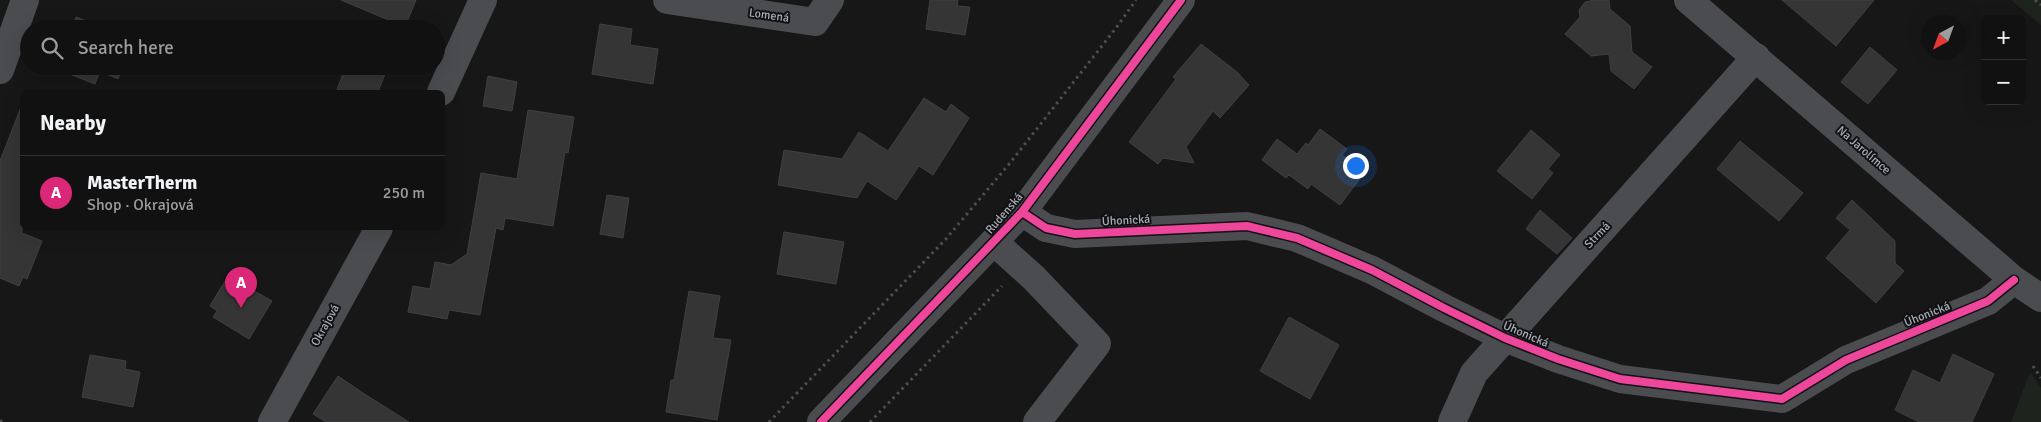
<!DOCTYPE html>
<html lang="en">
<head>
<meta charset="utf-8">
<style>
  body { margin:0; font-family:Signika,sans-serif; background:#1a1a1a; color:#f1f3f6 }
  .controls { position:absolute; right:15px; top:15px; display:grid; overflow:hidden; border-radius:8px; box-shadow:0 5px 20px #0002 }
  .controls button { width:45px; height:45px; display:grid; place-items:center; padding:0; border:0; border-bottom:1px solid #303131; background:#111; color:#f1f3f6; font:25px sans-serif }
  .compass { position:absolute; left:1921px; top:15px; width:45px; height:45px; border-radius:50%; background:#111; box-shadow:0 5px 20px #0002; rotate:221deg }
  .you { position:absolute; left:1355px; top:165px; width:18px; height:18px; margin:-12px; border:4px solid #fff; border-radius:50%; background:#1a73e8; box-shadow:0 0 0 8px #1a73e833 }
  .badge { display:grid; place-items:center; width:32px; height:32px; border-radius:50%; background:#db2777; color:#fff; font-size:16px; font-weight:700 }
  .pin { position:absolute; translate:-50% -41px; filter:drop-shadow(0 1px 2px #0008) }
  .pin::after { content:''; position:absolute; top:26px; width:18px; height:15px; background:inherit; clip-path:polygon(0 0,100% 0,50% 100%) }
  .list { margin:0; padding:0; list-style:none }
  h2 { display:flex; justify-content:space-between; align-items:center; height:65px; margin:0; padding:0 20px; font-size:21px }
  h2 small { font-size:16px; font-weight:400; color:#9c9d9f }
  .list li { display:grid; grid-template-columns:32px 1fr auto; gap:15px; align-items:center; box-sizing:border-box; height:75px; padding:0 20px; border-top:1px solid #303131 }
  .list b { display:block; font-size:19px; white-space:nowrap }
  .list p { margin:0; font-size:16px; white-space:nowrap; color:#9c9d9f }
  .list em { font-size:16px; font-style:normal; color:#9c9d9f }
  .icon { flex:none; width:28px; height:28px; fill:none; stroke:currentColor; stroke-width:2; stroke-linecap:round; stroke-linejoin:round }
  .map { position:relative; flex:none; width:2041px; height:422px; overflow:hidden }
  .search { position:absolute; background:#111; box-shadow:0 5px 20px #0002; left:20px; top:20px; width:425px; height:55px; display:flex; align-items:center; gap:12px; box-sizing:border-box; padding:0 18px; border-radius:28px; color:#9c9d9f; font-size:19px }
  .panel { position:absolute; background:#111; box-shadow:0 5px 20px #0002; left:20px; top:90px; width:425px; height:140px; border-radius:8px }
  .map>svg:first-child { display:block }
  .green { fill:#1d241e }
  .building { fill:#353536; stroke:#3f4043 }
  .lines { fill:none; stroke-linecap:round; stroke-linejoin:round }
  .path { stroke:#4d4e52; stroke-width:3; stroke-dasharray:2.5 4; stroke-linecap:butt }
  .minor { stroke:#4b4c50; stroke-width:28 }
  .cycleway-casing { stroke:#111113; stroke-width:11 }
  .cycleway { stroke:#ed469a; stroke-width:8 }
  .labels { text-anchor:middle; stroke-width:4; stroke-linejoin:round; paint-order:stroke }
  .street-label { font-size:12px; fill:#a8adb8; stroke:#111113 }
</style>
</head>
<body>
<div class="map">
<svg width="2041" height="422" viewBox="0 0 2041 422">
  <rect width="100%" height="100%" fill="#171717"/>
  <!-- green -->
  <path class="green" d="M 2011,0 L 2041,0 L 2041,25 Z
    M 2030,372 L 2041,388 L 2041,422 L 2011,422 Z"/>
  <!-- building -->
  <path class="building" d="M 341,0 L 416,0 L 405,27 Z
    M 930,0 L 958,0 L 957,6 L 970,7 L 965,35 L 926,29 Z
    M 1594,0 L 1609,0 L 1610,9 L 1630,26 L 1632,52 L 1652,67 L 1634,89 L 1611,71 L 1609,54 L 1591,56 L 1565,34 L 1580,17 L 1579,10 L 1585,2 Z
    M 1782,0 L 1874,0 L 1836,46 Z
    M 76,17 L 107,29 L 72,29 Z
    M 600,24 L 632,29 L 630,45 L 658,49 L 653,84 L 592,74 Z
    M 1201,44 L 1237,72 L 1249,85 L 1220,118 L 1213,111 L 1186,147 L 1194,163 L 1163,158 L 1158,164 L 1129,142 L 1176,79 L 1173,77 Z
    M 1870,47 L 1897,70 L 1868,104 L 1841,82 Z
    M 58,66 L 123,66 L 118,79 L 100,71 L 95,84 L 57,69 Z
    M 346,66 L 367,66 L 385,74 L 378,92 L 336,92 Z
    M 488,76 L 517,82 L 512,111 L 483,106 Z
    M 924,98 L 946,112 L 951,104 L 969,118 L 933,175 L 919,166 L 896,200 L 867,181 L 857,198 L 778,185 L 784,150 L 842,159 L 859,132 L 888,151 Z
    M 21,107 L 22,108 L 22,233 L 42,241 L 27,279 L 23,277 L 19,286 L 0,278 L 0,161 Z
    M 528,110 L 574,117 L 568,153 L 565,152 L 553,226 L 505,218 L 503,230 L 496,228 L 480,315 L 449,310 L 447,319 L 408,312 L 413,286 L 430,289 L 435,262 L 451,265 L 467,254 L 481,173 L 517,179 Z
    M 1320,129 L 1347,149 L 1342,155 L 1365,172 L 1340,205 L 1311,184 L 1308,189 L 1289,175 L 1286,178 L 1262,160 L 1277,139 L 1297,154 L 1306,143 L 1308,145 Z
    M 1531,130 L 1560,155 L 1548,169 L 1553,173 L 1532,199 L 1497,171 Z
    M 1740,141 L 1803,193 L 1779,221 L 1717,169 Z
    M 607,195 L 629,198 L 623,238 L 600,234 Z
    M 1852,200 L 1895,241 L 1895,263 L 1904,271 L 1876,303 L 1826,258 L 1850,230 L 1836,218 Z
    M 1540,210 L 1572,238 L 1557,254 L 1526,229 Z
    M 784,232 L 844,242 L 836,284 L 777,274 Z
    M 228,276 L 272,301 L 249,339 L 213,317 L 217,311 L 210,306 Z
    M 689,291 L 720,296 L 713,338 L 731,340 L 717,420 L 666,412 L 671,380 L 674,380 Z
    M 1289,317 L 1339,345 L 1310,399 L 1260,371 Z
    M 1953,354 L 1994,374 L 1972,422 L 1919,422 L 1895,410 L 1913,370 L 1940,383 Z
    M 90,355 L 126,361 L 125,369 L 140,372 L 133,407 L 82,397 Z
    M 338,376 L 363,393 L 409,422 L 326,422 L 313,414 Z"/>
  <g class="lines">
    <!-- path -->
    <path class="path" d="M 2035,0 L 2041,5
      M 2033,366 L 2041,378
      M 0,421 L 5,422
      M 769,422 L 945,240 L 1010,163 L 1116,28 L 1136,0
      M 870,422 L 1002,286"/>
    <!-- minor -->
    <path class="minor" d="M 667,0 L 815,22 L 830,0
      M 1688,0 L 2014,280 L 2041,298
      M 0,70 L 25,0
      M 441,92 L 483,0
      M 1022,212 L 1046,228 L 1075,234 L 1247,226 L 1297,238 L 1372,270 L 1444,308 L 1505,338 L 1558,359 L 1620,379 L 1782,399 L 1846,360 L 1988,301 L 2014,280
      M 994,242 L 1034,278 L 1097,344 L 1037,422
      M 272,422 L 379,228
      M 821,422 L 1022,212 L 1181,0
      M 1452,422 L 1474,373 L 1756,57"/>
    <!-- cycleway casing -->
    <g class="cycleway-casing">
      <path id="cycleway" d="M 1022,212 L 1046,228 L 1075,234 L 1247,226 L 1297,238 L 1372,270 L 1444,308 L 1505,338 L 1558,359 L 1620,379 L 1782,399 L 1846,360 L 1988,301 L 2014,280
        M 821,422 L 1022,212 L 1181,0"/>
    </g>
    <!-- cycleway -->
    <use href="#cycleway" class="cycleway"/>
  </g>
  <g class="labels">
    <!-- street labels -->
    <g class="street-label">
      <text transform="translate(769 15) rotate(8)" y="4">Lomená</text>
      <text transform="translate(1864 150) rotate(41)" y="4">Na Jarolímce</text>
      <text transform="translate(1004 213) rotate(-49)" y="4">Rudenská</text>
      <text transform="translate(1126 220) rotate(-3)" y="4">Úhonická</text>
      <text transform="translate(1597 235) rotate(-46)" y="4">Strmá</text>
      <text transform="translate(1927 314) rotate(-22)" y="4">Úhonická</text>
      <text transform="translate(325 325) rotate(-61)" y="4">Okrajová</text>
      <text transform="translate(1526 334) rotate(23)" y="4">Úhonická</text>
    </g>
  </g>
</svg>
<div class="controls">
<button>+</button>
<button>−</button>
</div>
<svg class="compass" viewBox="-18 -18 36 36"><path d="M0-13l5 13h-10z" fill="#e53935"/><path d="M0 13l5-13h-10z" fill="#9c9d9f"/></svg>
<div class="you"></div>
<div class="pin badge" style="left:241px;top:308px">A</div>
<div class="search"><svg class="icon" aria-label="search" viewBox="0 0 24 24"><circle cx="10" cy="10" r="6"/><path d="M15 15l6 6"/></svg>Search here</div>
<section class="panel">
<h2>Nearby<small></small></h2>
<ul class="list">
<li><span class="badge">A</span><div><b>MasterTherm</b><p>Shop · Okrajová</p></div><em>250 m</em></li>
</ul>
</section>
</div>
</body>
</html>
